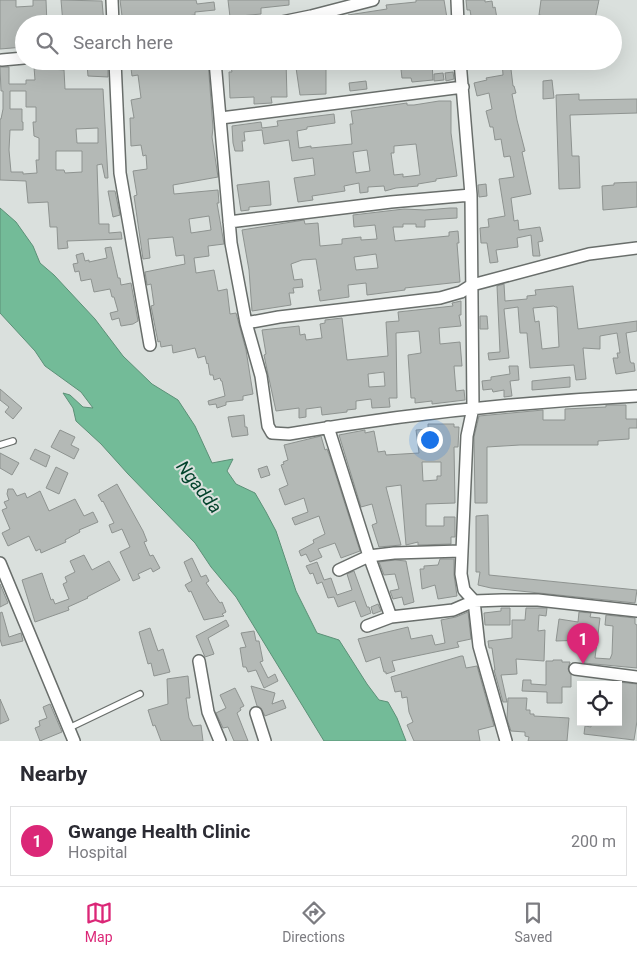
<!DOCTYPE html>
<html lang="en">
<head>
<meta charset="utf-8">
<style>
  body { margin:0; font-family:Roboto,sans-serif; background:#f2f2f3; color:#2b2b33 }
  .controls { position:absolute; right:15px; bottom:15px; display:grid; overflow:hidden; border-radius:0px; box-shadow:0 5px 20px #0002 }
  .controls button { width:45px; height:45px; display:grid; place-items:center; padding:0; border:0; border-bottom:1px solid #e1e1e2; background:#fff; color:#2b2b33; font:25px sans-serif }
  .you { position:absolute; left:429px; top:439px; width:18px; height:18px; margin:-12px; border:4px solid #fff; border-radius:50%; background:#1a73e8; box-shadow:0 0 0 8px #1a73e833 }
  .badge { display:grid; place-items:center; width:32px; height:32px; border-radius:50%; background:#db2777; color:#fff; font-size:16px; font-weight:700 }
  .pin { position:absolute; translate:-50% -41px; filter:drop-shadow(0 1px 2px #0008) }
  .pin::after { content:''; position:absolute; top:26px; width:18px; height:15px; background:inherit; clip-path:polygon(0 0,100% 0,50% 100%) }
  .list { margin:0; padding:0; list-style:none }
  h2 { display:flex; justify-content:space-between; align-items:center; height:65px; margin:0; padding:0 20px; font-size:21px }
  h2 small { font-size:16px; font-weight:400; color:#7c7c81 }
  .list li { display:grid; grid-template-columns:32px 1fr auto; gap:15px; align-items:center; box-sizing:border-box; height:70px; margin:0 10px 10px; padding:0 10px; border:1px solid #e1e1e2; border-radius:0px }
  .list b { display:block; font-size:19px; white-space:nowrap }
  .list p { margin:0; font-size:16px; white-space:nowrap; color:#7c7c81 }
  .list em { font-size:16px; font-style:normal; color:#7c7c81 }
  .icon { flex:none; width:28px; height:28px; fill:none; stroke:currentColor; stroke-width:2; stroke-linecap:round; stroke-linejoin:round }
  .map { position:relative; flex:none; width:637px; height:741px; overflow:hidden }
  .search { position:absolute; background:#fff; box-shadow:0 5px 20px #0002; left:15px; right:15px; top:15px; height:55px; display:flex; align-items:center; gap:12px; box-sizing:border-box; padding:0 18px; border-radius:28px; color:#7c7c81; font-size:19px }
  .sheet { height:145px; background:#fff }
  nav { display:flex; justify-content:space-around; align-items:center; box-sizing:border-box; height:70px; border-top:1px solid #e1e1e2; background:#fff; font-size:14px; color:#7c7c81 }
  nav a { display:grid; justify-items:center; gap:2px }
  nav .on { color:#db2777 }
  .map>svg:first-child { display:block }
  .water { fill:#73bb98; stroke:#5c9077 }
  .building { fill:#b4b9b6; stroke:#8e9390; fill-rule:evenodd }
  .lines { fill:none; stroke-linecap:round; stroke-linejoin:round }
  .service-casing { stroke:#696e6b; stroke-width:8 }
  .minor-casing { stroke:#696e6b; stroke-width:14 }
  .service { stroke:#fff; stroke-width:5.5 }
  .minor { stroke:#fff; stroke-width:11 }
  .labels { text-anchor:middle; stroke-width:4; stroke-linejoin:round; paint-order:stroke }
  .water-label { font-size:18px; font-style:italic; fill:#02422b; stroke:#dae0dd }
</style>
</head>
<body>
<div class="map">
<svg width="637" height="741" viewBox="0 0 637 741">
  <rect width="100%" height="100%" fill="#dae0dd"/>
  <!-- water -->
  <path class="water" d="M 0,208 L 16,222 L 33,246 L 40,263 L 54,275 L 95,319 L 123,356 L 152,384 L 178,400 L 195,426 L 212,463 L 233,459 L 227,471 L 236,484 L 255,493 L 266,512 L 276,531 L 296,591 L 317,633 L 339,640 L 367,684 L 379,700 L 388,702 L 397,718 L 406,741 L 324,741 L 236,597 L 211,567 L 195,543 L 128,474 L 101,444 L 76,421 L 73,408 L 63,393 L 70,395 L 83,407 L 93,408 L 81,392 L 45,366 L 35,351 L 0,313 Z"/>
  <!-- building -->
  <path class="building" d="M 0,0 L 16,0 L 16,7 L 33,6 L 33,0 L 46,0 L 47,24 L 24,24 L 24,47 L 0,49 Z
    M 61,0 L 102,1 L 104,24 L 63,24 Z
    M 120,0 L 196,0 L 197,4 L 214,2 L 215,10 L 195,12 L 195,15 L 176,17 L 177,24 L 123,24 Z
    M 228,0 L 289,0 L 289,5 L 261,8 L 261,14 L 230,17 Z
    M 416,0 L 444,0 L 448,24 L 350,24 L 348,15 L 387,9 L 386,5 L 416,2 Z
    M 466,0 L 485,0 L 485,2 L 492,1 L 493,8 L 495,7 L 498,24 L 478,24 L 478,21 L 472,22 L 470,10 L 467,10 Z
    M 541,0 L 599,0 L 594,24 L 585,24 L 539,15 Z
    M 130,61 L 146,61 L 147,67 L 169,63 L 169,61 L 208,61 L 213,128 L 212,137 L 218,177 L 173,185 L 174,194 L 218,190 L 219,203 L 217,203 L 224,244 L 208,246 L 209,256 L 194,258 L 196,273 L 214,270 L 218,291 L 227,289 L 230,314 L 236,313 L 246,350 L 253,394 L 243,396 L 243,400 L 226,402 L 226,405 L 217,408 L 216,404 L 209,405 L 208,401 L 225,396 L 222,381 L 221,381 L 220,378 L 214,380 L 213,375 L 210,375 L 208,363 L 207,364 L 205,356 L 198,358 L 195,348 L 173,353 L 172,345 L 161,347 L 160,341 L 158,342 L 151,306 L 154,305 L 151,284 L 147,285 L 145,272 L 185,264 L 184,255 L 176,256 L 173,237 L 148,239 L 150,258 L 143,259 L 134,196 L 137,195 L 133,171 L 147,169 L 146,155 L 143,156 L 141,145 L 131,146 L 130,118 L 134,118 L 131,100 L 141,98 L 138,75 L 132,76 ZM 209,216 L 211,230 L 191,233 L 189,219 Z
    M 238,61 L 265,61 L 266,65 L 286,61 L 287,97 L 271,97 L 272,103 L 254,104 L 254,97 L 230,98 L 229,72 L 232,72 L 230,63 Z
    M 295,61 L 326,61 L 326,94 L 300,95 Z
    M 400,61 L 432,61 L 433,80 L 412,82 L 411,78 L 402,78 Z
    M 502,61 L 510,61 L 513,86 L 514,86 L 516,93 L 512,94 L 517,120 L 525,151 L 522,152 L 531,194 L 511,198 L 514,221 L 518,220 L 519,230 L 540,227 L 543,241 L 538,242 L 540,256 L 533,256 L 531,235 L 517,238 L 518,247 L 496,250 L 498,262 L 490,263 L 487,243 L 481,243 L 480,228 L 489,227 L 488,219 L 505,216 L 499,179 L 514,177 L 510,156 L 504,157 L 501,139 L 495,140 L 493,127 L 490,127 L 486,111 L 492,109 L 489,93 L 477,96 L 474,83 L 487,80 L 486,78 L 503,75 Z
    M 108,64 L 108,77 L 88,76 L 87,65 Z
    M 0,67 L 9,67 L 9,84 L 26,84 L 26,80 L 35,80 L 34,67 L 52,67 L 52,69 L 64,70 L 65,89 L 103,89 L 108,178 L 105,178 L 102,164 L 97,165 L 99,224 L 109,224 L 109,233 L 121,232 L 122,239 L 67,241 L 68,248 L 58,249 L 57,227 L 50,227 L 48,202 L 28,203 L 26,181 L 0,180 L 0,119 L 1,119 L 3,109 L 3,91 L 1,91 ZM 10,91 L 26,91 L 26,107 L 36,107 L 36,122 L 33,122 L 34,136 L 39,138 L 39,160 L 36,160 L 37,173 L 23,174 L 23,172 L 11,172 L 9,150 L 10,130 L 23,130 L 23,122 L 22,122 L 22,109 L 10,109 ZM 98,128 L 98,143 L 77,143 L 76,129 ZM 56,151 L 82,151 L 82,172 L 65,173 L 64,170 L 56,170 Z
    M 453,72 L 454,79 L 446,81 L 445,73 Z
    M 443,73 L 444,80 L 434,81 L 434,74 Z
    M 552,80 L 554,98 L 543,99 L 543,81 Z
    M 366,81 L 367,89 L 350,91 L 349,83 Z
    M 579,94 L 579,100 L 637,99 L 637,113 L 570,115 L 572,156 L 579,156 L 580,188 L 559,189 L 556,95 Z
    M 439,101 L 451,101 L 451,133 L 457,176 L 436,179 L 436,181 L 418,184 L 418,186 L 396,188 L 385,191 L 384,186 L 368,187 L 368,192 L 360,193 L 359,183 L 344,186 L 345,191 L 312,196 L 313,200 L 298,202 L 294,178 L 315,175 L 313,158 L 292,161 L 289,140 L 264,144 L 262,130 L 244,132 L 245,141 L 242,141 L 243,151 L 235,151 L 233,143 L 232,126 L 261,122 L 262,128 L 278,126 L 277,121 L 334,114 L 335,123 L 307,127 L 307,129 L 297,131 L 299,148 L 311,146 L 311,148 L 352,144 L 350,124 L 353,124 L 351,111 L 407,103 L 407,105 L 414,105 ZM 416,144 L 420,175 L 403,177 L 403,174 L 394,175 L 391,153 L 394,153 L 394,146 ZM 367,150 L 370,171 L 356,173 L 353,152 Z
    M 269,181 L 271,205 L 249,207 L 249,210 L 241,211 L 237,185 Z
    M 637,182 L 637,207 L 603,210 L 602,186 L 614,185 L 614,183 Z
    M 486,184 L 487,196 L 479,197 L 478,185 Z
    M 108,191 L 115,191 L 120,215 L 113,217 Z
    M 450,208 L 457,208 L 457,218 L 425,220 L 425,227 L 416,227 L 416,224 L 403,224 L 403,227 L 393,227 L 395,241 L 449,236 L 449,232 L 458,231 L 459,243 L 457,243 L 460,282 L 405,288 L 405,290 L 367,295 L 366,283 L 348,285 L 349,297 L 320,301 L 318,290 L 321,290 L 316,259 L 302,260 L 291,264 L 294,280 L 302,279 L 303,287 L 293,288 L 294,293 L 289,293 L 291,305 L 252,311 L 249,270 L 242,230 L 304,220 L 305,224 L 318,223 L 320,246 L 342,244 L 342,239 L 361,237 L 361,240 L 377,239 L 375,225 L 354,227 L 353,215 L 404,209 L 425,210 ZM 376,254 L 378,268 L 356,270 L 354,257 Z
    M 111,247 L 118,278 L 120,278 L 121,285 L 131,283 L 138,321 L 133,324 L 121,326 L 119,318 L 112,320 L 110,313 L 118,311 L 114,297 L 112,297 L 110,289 L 94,292 L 91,279 L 81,281 L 79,271 L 75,272 L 73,264 L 78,263 L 76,255 L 83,253 L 85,261 L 89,260 L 89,262 L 107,258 L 105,248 Z
    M 504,284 L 505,301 L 527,299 L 527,296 L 536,295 L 535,290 L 573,286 L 578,329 L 637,321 L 637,331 L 626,333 L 630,361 L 631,363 L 634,363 L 635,371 L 616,374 L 613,358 L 618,358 L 617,353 L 620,353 L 617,333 L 600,336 L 600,349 L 583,348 L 586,379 L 576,380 L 574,365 L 530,368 L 527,333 L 520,333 L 518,307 L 504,309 L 509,358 L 489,360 L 488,353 L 500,352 L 497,286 ZM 554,306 L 555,307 L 557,307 L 559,347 L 542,349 L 539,321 L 535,322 L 533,308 Z
    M 461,301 L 461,315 L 459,315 L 461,326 L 439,328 L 440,344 L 460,342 L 462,366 L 454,366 L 456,391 L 464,390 L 465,400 L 432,404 L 432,401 L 415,403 L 415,398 L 411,398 L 408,355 L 421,353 L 419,331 L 396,333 L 397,398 L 389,398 L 390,407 L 372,408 L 371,399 L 356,401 L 356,409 L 347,410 L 347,412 L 322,415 L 321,407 L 306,409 L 306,417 L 299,418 L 299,408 L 276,411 L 266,365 L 264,355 L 266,354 L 262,330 L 299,326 L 300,335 L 305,334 L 306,340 L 322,338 L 320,324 L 325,323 L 325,320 L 342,318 L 347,360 L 388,356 L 386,322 L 399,321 L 398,312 L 453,306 L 452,303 ZM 384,372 L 385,386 L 369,387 L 368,374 Z
    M 480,316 L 487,316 L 488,329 L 480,329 Z
    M 509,366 L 518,366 L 519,380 L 510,381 L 512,396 L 504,397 L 504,390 L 493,392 L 492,389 L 483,390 L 482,381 L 491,380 L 491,377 L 510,374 Z
    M 570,377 L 570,387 L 532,390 L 532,381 Z
    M 0,389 L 22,408 L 13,419 L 5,412 L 9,407 L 0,400 Z
    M 606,405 L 626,405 L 626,419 L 637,419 L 637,428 L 629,428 L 629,439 L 598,441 L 598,445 L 520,445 L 487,447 L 487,503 L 475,503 L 474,437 L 479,416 L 543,410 L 543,420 L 565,420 L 565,409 L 606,407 Z
    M 244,415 L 245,427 L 247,427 L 248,435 L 232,437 L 228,417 Z
    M 428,424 L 454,424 L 454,427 L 459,427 L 458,447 L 454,447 L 455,503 L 426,504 L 426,526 L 444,526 L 444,517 L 455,517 L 455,537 L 451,537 L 451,544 L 418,545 L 418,542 L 406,545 L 401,485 L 386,487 L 401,545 L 379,547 L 372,525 L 377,523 L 372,504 L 361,507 L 339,435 L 365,430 L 365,433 L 374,431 L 378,452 L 385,451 L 386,455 L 419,453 L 416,430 L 428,429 ZM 422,462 L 441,462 L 441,476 L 437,476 L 437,480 L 423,481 Z
    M 60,430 L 75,437 L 71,445 L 79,449 L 74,459 L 51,447 Z
    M 321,436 L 325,450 L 327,449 L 330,457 L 360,551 L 341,558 L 335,543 L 318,549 L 322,557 L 310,562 L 306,554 L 301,556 L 299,551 L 314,543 L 313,540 L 325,534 L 319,516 L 295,525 L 292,518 L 308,512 L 304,498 L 285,505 L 279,489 L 288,485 L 281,465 L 284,464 L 283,462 L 288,460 L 284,445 Z
    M 35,449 L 50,456 L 46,467 L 30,459 Z
    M 0,453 L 19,463 L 12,475 L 0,468 Z
    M 267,466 L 270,475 L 261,478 L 258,469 Z
    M 56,467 L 68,473 L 59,494 L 46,488 Z
    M 117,484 L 143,531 L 147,541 L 144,542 L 150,556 L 153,555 L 160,568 L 153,572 L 151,568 L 138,574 L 140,578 L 133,581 L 120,552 L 130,547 L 122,529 L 112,533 L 109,525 L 114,523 L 103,501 L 102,502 L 98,495 Z
    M 8,489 L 13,489 L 17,496 L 25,493 L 27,498 L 40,491 L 49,511 L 75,499 L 84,516 L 93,512 L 98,522 L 79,530 L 80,532 L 65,540 L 66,542 L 41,553 L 40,549 L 36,551 L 29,536 L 8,546 L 2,533 L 10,529 L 2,510 L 7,508 L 4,502 L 9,500 L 7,494 Z
    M 488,515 L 489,575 L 637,590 L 635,603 L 491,588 L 478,585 L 480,572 L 476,572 L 476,516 Z
    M 84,555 L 92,570 L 109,561 L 120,580 L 87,597 L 88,598 L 68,607 L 69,610 L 35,622 L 22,580 L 42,573 L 51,600 L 53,599 L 55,604 L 69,599 L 63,584 L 67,582 L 65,577 L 75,572 L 70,561 Z
    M 192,558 L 201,577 L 206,575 L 209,581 L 206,583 L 220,603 L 222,602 L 226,612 L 222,614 L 224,616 L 204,620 L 191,591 L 189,592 L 185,585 L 192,581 L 184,562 Z
    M 440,559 L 454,559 L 454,575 L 457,596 L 438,599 L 435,585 L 422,589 L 420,569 L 424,569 L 424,566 L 438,565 Z
    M 395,560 L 406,561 L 414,602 L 404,605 L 402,597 L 393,599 L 390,591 L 399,589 L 395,574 L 384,575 L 379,562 Z
    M 317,562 L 324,580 L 331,578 L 337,595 L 352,590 L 347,574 L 354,571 L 367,607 L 369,607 L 371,613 L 361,617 L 355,601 L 338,607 L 334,597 L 328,598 L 322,582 L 317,584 L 313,573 L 310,574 L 306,566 Z
    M 0,584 L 8,603 L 0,607 Z
    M 378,604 L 381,611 L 373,614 L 371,607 Z
    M 501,608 L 510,608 L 510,625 L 485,625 L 484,613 L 501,611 Z
    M 526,608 L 547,608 L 546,616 L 539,615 L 538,631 L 545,630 L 544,661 L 516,659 L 517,674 L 501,675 L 507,702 L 503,702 L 494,670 L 495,670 L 492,648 L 489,648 L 488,641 L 512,638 L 512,620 L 525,620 Z
    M 2,612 L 9,637 L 21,633 L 23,641 L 2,646 L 0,639 L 0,613 Z
    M 468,612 L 471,639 L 457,642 L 459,647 L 392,661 L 395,671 L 386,674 L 386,672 L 384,672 L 380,657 L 366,662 L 358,639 L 408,627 L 411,639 L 432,635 L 435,645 L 445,643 L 441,620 L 456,617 Z
    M 579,612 L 591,613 L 590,617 L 600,618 L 595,658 L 610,659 L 612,654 L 613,626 L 605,625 L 606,615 L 635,618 L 635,624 L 637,625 L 637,668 L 584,663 L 585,640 L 556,641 L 559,619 L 578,622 Z
    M 226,620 L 229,626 L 208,638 L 214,654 L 205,657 L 196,636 Z
    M 150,628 L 158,651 L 163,649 L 170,672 L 154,676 L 151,663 L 148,664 L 139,632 Z
    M 254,631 L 256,641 L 259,641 L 263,661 L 260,662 L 268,678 L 275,674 L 278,681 L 264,688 L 256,670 L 248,672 L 246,667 L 243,667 L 240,648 L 246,647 L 241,633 Z
    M 461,656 L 463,656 L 466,668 L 477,666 L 494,726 L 478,730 L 480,741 L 414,741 L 407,725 L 413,722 L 409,712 L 407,697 L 402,698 L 401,691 L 395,692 L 391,677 Z
    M 553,660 L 562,660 L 562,662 L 570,662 L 568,669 L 571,675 L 571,687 L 562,687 L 562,703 L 547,703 L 547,692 L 522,691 L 523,680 L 531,680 L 531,684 L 546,685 L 546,661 L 553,661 Z
    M 188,676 L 190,698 L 186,698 L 189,718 L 193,726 L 201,725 L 203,741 L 161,741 L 155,725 L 153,726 L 148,710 L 168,704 L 167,679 Z
    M 618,682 L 637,684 L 637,721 L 634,740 L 584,734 L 585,726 L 591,727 L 591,722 L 618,722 Z
    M 251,686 L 275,693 L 272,704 L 283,700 L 286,708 L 265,716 L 261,708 L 257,706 Z
    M 235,688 L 244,706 L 240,708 L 241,710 L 237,713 L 248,741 L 234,741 L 228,727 L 223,728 L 216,713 L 226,708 L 220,695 Z
    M 508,698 L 527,698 L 526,710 L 530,710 L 530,714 L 534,714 L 534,716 L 569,718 L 567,741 L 528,741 L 529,737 L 525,736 L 525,732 L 511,731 L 507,719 Z
    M 0,699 L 9,720 L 0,724 Z
    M 50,704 L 62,732 L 40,741 L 35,728 L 40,726 L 39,721 L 47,718 L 43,707 Z"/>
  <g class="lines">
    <!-- service casing -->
    <g class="service-casing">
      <path id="service" d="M 0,445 L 13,441
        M 69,728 L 140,694"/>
    </g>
    <!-- minor casing -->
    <g class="minor-casing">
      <path id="minor" d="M 112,0 L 113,24
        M 457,0 L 458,24
        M 272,24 L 311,16 L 373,0
        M 2,60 L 24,58
        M 115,61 L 120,173 L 150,345
        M 215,61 L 231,243 L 246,323 L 261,376 L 268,426 L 272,433 L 289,434 C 404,414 520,402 637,396
        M 460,61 L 471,195 L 473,408 L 467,436 L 461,574 L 464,590 L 474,601 L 479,646 L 506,741
        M 221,118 L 463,87
        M 229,222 L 391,202 L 471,195
        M 246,323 L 279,317 L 440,298 L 461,292 L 472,285 L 589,254 L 637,248
        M 328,427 L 369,556 L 391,617
        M 0,563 L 74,741
        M 339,570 L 369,556 L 394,553 L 461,551
        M 367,626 L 391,617 L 453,610 L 474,601 L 502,600 L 538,600 L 637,611
        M 199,661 L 208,712 L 220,741
        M 575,669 L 637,677
        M 256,713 L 265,741"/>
    </g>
    <!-- service -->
    <use href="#service" class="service"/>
    <!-- minor -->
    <use href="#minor" class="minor"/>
  </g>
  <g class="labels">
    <!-- water labels -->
    <g class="water-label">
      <text transform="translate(199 487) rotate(52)" y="6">Ngadda</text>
    </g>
  </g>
</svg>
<div class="controls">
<button><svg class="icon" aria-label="locate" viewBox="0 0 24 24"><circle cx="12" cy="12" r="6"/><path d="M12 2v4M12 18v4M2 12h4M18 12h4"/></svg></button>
</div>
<div class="you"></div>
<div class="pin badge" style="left:583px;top:664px">1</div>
<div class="search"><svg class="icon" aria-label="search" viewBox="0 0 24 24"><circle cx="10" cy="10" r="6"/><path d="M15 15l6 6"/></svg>Search here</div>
</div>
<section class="sheet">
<h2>Nearby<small></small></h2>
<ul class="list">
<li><span class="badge">1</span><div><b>Gwange Health Clinic</b><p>Hospital</p></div><em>200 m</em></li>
</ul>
</section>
<nav>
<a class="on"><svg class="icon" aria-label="map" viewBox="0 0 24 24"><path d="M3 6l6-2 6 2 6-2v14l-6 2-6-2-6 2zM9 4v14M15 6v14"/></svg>Map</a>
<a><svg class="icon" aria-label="directions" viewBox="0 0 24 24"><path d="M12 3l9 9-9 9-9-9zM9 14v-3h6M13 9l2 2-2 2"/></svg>Directions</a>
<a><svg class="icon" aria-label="saved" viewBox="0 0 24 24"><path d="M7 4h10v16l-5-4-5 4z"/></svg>Saved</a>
</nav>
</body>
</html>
